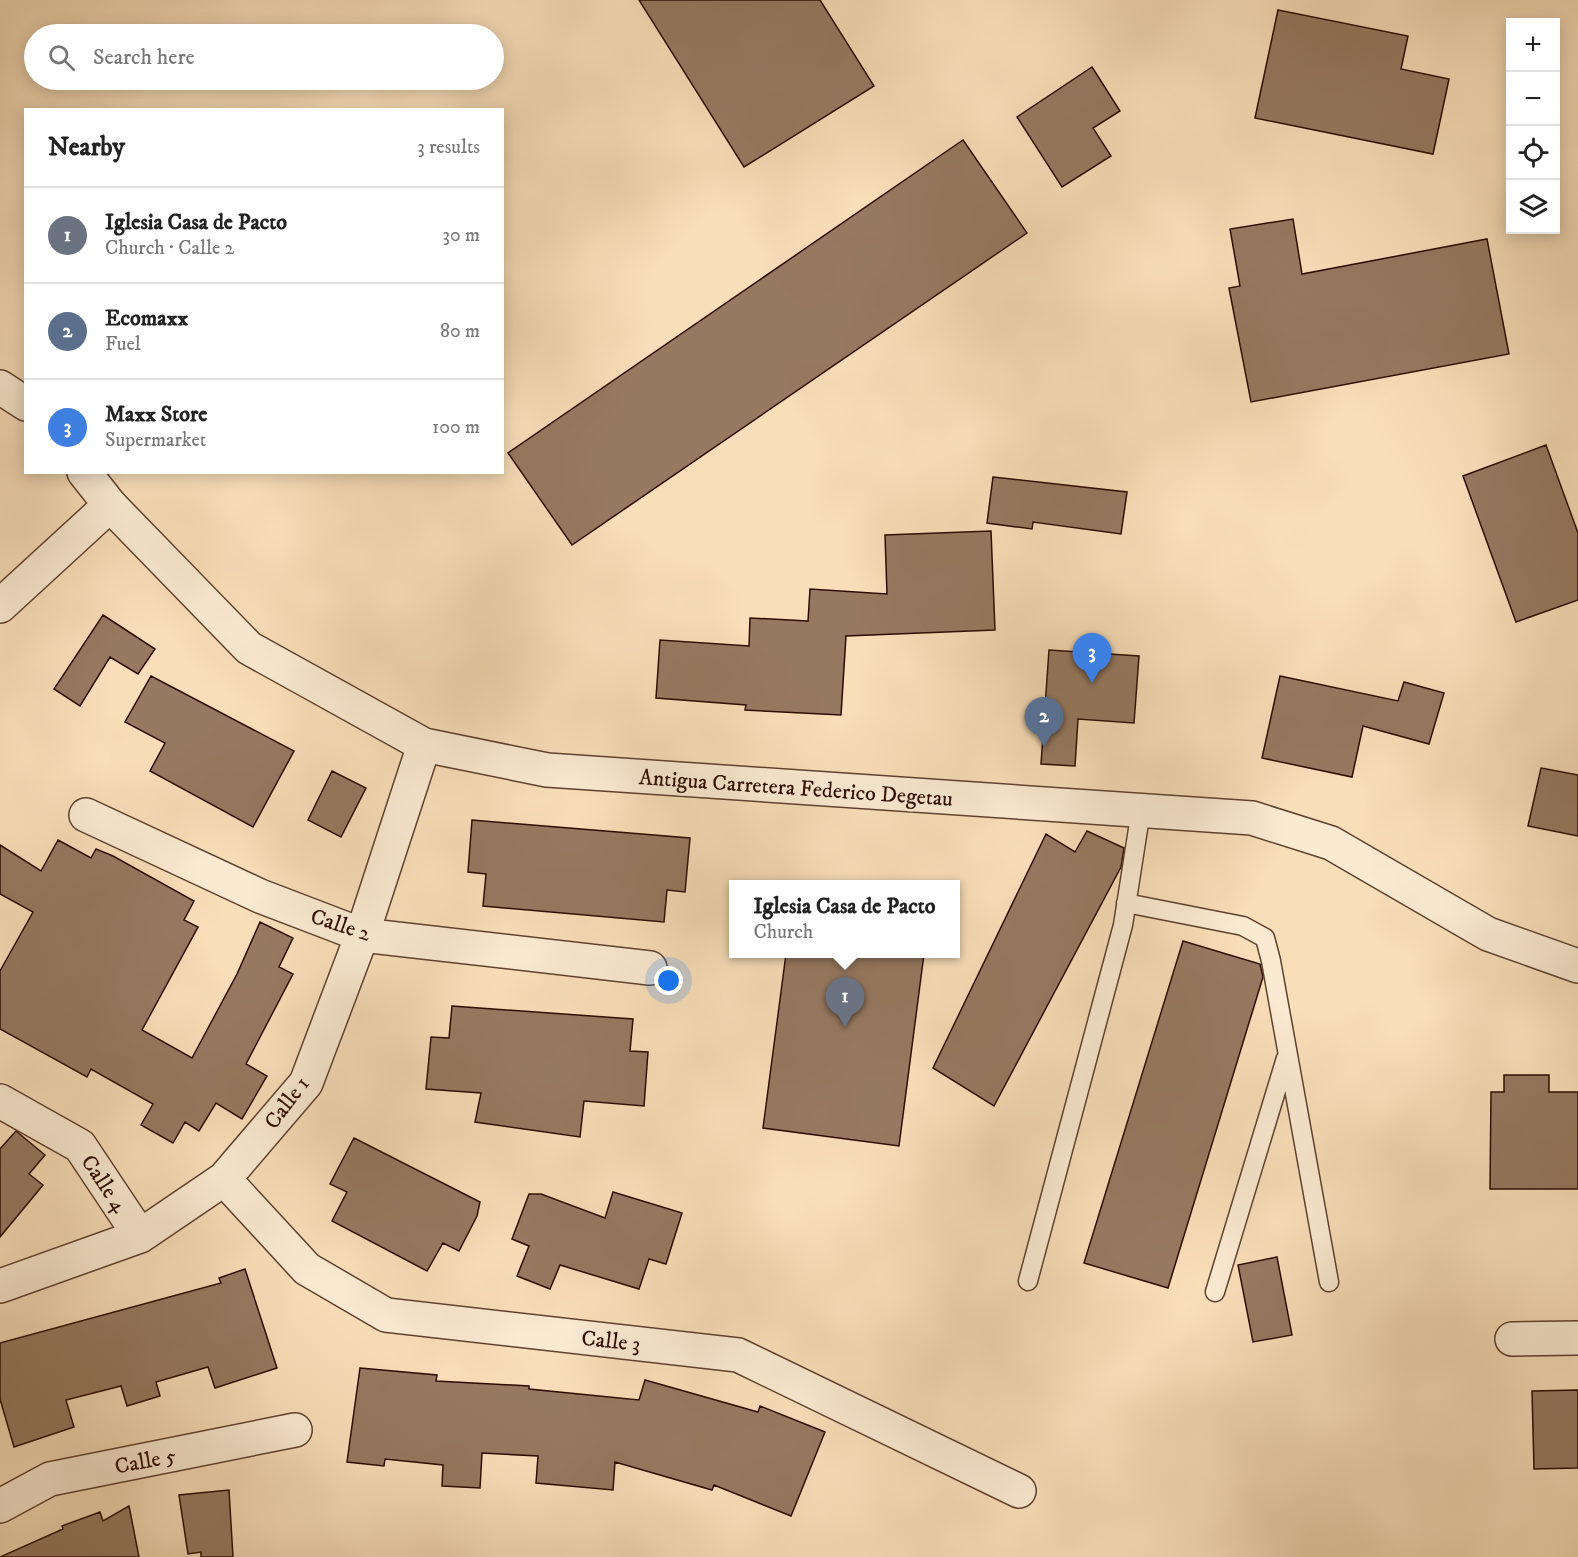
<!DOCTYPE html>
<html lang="en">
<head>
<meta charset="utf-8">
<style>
  body { margin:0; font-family:"IM FELL DW Pica",serif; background:#f6f6f6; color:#222 }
  .controls { position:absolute; right:18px; top:18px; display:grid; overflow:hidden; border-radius:0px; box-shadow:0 3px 15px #0003 }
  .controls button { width:54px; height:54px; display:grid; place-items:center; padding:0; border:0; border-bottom:2px solid #e0e0e0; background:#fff; color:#222; font:30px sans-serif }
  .you { position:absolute; left:669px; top:981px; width:21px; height:21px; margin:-15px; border:4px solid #fff; border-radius:50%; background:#1a73e8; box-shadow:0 0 0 9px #1a73e833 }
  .badge { display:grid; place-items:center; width:39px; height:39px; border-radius:50%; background:#db2777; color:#fff; font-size:20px; font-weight:700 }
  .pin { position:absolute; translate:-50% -50px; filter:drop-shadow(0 2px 3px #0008) }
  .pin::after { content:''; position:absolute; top:32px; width:21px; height:18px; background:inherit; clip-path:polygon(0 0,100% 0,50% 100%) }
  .popup { position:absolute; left:729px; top:880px; width:231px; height:78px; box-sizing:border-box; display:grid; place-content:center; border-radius:0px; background:#fff; filter:drop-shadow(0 2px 4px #0005); font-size:20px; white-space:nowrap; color:#767676 }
  .popup b { font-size:22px; color:#222 }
  .popup::after { content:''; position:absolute; left:50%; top:100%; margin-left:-12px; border:12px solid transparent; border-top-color:#fff }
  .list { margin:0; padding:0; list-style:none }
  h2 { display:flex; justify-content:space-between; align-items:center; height:78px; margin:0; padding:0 24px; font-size:26px }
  h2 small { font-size:20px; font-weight:400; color:#767676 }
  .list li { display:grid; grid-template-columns:39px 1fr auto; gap:18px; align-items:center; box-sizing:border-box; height:96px; padding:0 24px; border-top:2px solid #e0e0e0 }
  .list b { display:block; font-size:22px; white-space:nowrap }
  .list p { margin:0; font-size:20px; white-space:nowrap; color:#767676 }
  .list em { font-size:20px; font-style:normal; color:#767676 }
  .icon { flex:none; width:33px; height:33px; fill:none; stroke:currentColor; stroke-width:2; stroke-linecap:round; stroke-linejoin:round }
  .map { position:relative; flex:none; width:1578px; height:1557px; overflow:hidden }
  .search { position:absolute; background:#fff; box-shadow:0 3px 15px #0003; left:24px; top:24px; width:480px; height:66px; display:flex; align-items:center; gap:15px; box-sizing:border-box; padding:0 21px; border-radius:33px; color:#767676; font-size:22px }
  .panel { position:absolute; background:#fff; box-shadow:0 3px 15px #0003; left:24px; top:108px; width:480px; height:366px; border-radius:0px }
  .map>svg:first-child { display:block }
  .building { fill:#967961; stroke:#2c0c01; stroke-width:1.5 }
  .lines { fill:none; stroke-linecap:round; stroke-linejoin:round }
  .service-casing { stroke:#5f402f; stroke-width:21 }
  .minor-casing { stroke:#5f402f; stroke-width:36 }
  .tertiary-casing { stroke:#5f402f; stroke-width:36 }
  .service { stroke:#faead2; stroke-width:18 }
  .minor { stroke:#faead2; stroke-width:33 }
  .tertiary { stroke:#faead2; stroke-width:33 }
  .labels { text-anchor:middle; stroke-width:5; stroke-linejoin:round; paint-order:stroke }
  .street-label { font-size:22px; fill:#2c0c01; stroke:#faead2 }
</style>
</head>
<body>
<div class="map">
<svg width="1578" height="1557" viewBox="0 0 1578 1557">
  <rect width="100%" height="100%" fill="#f8deb9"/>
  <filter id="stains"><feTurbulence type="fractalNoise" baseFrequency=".00333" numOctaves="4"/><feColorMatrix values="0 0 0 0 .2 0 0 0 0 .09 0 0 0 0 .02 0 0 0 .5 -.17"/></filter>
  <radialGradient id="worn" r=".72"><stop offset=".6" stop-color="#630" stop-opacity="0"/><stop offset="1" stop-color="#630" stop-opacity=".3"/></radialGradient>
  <!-- building -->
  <path class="building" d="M 639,0 L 820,0 L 874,86 L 744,167 Z
    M 1278,10 L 1408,36 L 1401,69 L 1449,79 L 1433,154 L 1255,118 Z
    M 1092,67 L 1120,111 L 1093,128 L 1111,156 L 1062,187 L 1017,117 Z
    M 963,140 L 1027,233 L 572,545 L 508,453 Z
    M 1293,219 L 1302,274 L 1487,239 L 1509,354 L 1251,402 L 1229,288 L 1240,286 L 1230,229 Z
    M 1546,445 L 1578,533 L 1578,600 L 1516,622 L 1463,476 Z
    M 993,477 L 1127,492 L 1121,534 L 1033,522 L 1032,529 L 987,523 Z
    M 991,531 L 995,630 L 846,636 L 841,715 L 745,710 L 746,705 L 656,698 L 660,640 L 749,646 L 750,618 L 808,621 L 810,589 L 887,594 L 885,535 Z
    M 103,615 L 155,649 L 138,674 L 110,657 L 80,706 L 54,689 Z
    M 1049,650 L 1139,656 L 1134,723 L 1078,719 L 1075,766 L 1041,764 Z
    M 151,676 L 294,751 L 253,827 L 150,771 L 165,743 L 125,722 Z
    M 1280,676 L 1398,701 L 1404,682 L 1444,693 L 1429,744 L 1363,726 L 1352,777 L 1262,758 Z
    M 1541,768 L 1578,775 L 1578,836 L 1528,826 Z
    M 332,771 L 366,788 L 341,837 L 308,820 Z
    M 472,820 L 690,838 L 685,892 L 667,890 L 664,922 L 483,906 L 486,874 L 468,872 Z
    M 1087,831 L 1124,848 L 1121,867 L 994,1106 L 933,1068 L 1046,834 L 1075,852 Z
    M 58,840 L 91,858 L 96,849 L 113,856 L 194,901 L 184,920 L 198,927 L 142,1030 L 192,1058 L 237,974 L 260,922 L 293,938 L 279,967 L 293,974 L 246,1064 L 267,1076 L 242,1119 L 216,1103 L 199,1131 L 185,1122 L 173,1143 L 141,1125 L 153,1104 L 91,1069 L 87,1077 L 0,1029 L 0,971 L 33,912 L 0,894 L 0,845 L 41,871 Z
    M 1183,941 L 1260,964 L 1263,977 L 1168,1288 L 1084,1263 Z
    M 786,954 L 924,954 L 899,1146 L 763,1128 Z
    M 452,1006 L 633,1019 L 630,1051 L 648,1052 L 644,1106 L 584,1101 L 580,1137 L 475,1122 L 481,1093 L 426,1089 L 431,1037 L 449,1038 Z
    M 1504,1075 L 1549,1075 L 1549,1092 L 1578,1092 L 1578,1189 L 1490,1189 L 1491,1092 L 1504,1092 Z
    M 16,1131 L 45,1155 L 29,1174 L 43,1185 L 0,1237 L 0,1149 Z
    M 354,1138 L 480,1202 L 477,1216 L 459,1251 L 443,1243 L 427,1271 L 332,1221 L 347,1192 L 330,1184 Z
    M 613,1192 L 682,1213 L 666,1264 L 649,1259 L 639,1289 L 560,1265 L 550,1289 L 517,1276 L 529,1246 L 512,1239 L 529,1194 L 541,1194 L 605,1218 Z
    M 1277,1257 L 1292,1335 L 1253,1342 L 1238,1265 Z
    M 245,1269 L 277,1368 L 215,1388 L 208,1367 L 156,1382 L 160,1396 L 127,1406 L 121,1386 L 66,1400 L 74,1427 L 14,1447 L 0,1399 L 0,1343 L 221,1283 L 219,1278 Z
    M 360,1368 L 437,1375 L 436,1381 L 529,1386 L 529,1389 L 639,1400 L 645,1380 L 758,1412 L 760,1406 L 825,1432 L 791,1516 L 714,1485 L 712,1490 L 615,1462 L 613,1490 L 536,1483 L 538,1456 L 482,1453 L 480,1488 L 442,1486 L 443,1465 L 385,1459 L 384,1466 L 347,1462 Z
    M 1578,1390 L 1578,1468 L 1534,1469 L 1532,1391 Z
    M 229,1490 L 233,1557 L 201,1557 L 201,1552 L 188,1554 L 179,1495 Z
    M 129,1506 L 139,1557 L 0,1557 L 63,1529 L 62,1526 L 100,1512 L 103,1521 Z"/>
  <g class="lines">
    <!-- service casing -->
    <g class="service-casing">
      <path id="service" d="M 1126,903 L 1243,926 L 1265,938 L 1271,961 L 1329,1282
        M 1028,1281 L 1123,925 L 1141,810
        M 1215,1292 L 1286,1058"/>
    </g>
    <!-- minor casing -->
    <g class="minor-casing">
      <path id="minor" d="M 0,606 L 110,505
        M 86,815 L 260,896 L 362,935 L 650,968
        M 0,1101 L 80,1146 L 140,1236
        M 224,1179 L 307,1269 L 386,1315 L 738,1355 L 1019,1491
        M 0,1286 L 140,1236 L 224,1179 L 306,1083 L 362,935 L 424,745
        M 1512,1339 L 1578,1338
        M 0,1506 L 50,1479 L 295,1430"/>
    </g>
    <!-- tertiary casing -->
    <g class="tertiary-casing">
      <path id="tertiary" d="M 0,387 L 26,404
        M 84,472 L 110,505 L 249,648 L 424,745 L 547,770 L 1252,818 L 1331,843 L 1488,934 L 1578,966"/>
    </g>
    <!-- service -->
    <use href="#service" class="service"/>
    <!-- minor -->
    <use href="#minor" class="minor"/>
    <!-- tertiary -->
    <use href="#tertiary" class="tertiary"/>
  </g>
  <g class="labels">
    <!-- street labels -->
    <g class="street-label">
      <text transform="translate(796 787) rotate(4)" y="8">Antigua Carretera Federico Degetau</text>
      <text transform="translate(341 924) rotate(18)" y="8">Calle 2</text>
      <text transform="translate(286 1102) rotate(-53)" y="8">Calle 1</text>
      <text transform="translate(105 1183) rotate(56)" y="8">Calle 4</text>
      <text transform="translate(611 1340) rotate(6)" y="8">Calle 3</text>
      <text transform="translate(145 1460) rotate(-11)" y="8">Calle 5</text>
    </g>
  </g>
  <rect width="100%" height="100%" filter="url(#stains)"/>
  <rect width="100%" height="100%" fill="url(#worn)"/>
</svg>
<div class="controls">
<button>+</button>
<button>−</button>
<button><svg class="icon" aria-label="locate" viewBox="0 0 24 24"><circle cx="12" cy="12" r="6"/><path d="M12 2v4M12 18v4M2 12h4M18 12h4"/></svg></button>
<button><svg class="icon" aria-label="layers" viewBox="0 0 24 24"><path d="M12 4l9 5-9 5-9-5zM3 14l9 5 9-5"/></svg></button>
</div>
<div class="you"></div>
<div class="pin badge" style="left:845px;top:1027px;background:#6b7280">1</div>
<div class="popup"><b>Iglesia Casa de Pacto</b>Church</div>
<div class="pin badge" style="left:1044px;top:747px;background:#5c6f8a">2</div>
<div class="pin badge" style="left:1092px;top:683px;background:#3f7fe0">3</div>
<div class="search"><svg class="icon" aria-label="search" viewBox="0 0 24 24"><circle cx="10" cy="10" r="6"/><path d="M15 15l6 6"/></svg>Search here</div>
<section class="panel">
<h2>Nearby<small>3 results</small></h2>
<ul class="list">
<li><span class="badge" style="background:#6b7280">1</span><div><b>Iglesia Casa de Pacto</b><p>Church · Calle 2</p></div><em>30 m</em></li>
<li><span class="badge" style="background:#5c6f8a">2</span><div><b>Ecomaxx</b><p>Fuel</p></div><em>80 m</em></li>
<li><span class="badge" style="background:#3f7fe0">3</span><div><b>Maxx Store</b><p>Supermarket</p></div><em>100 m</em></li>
</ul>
</section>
</div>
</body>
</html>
